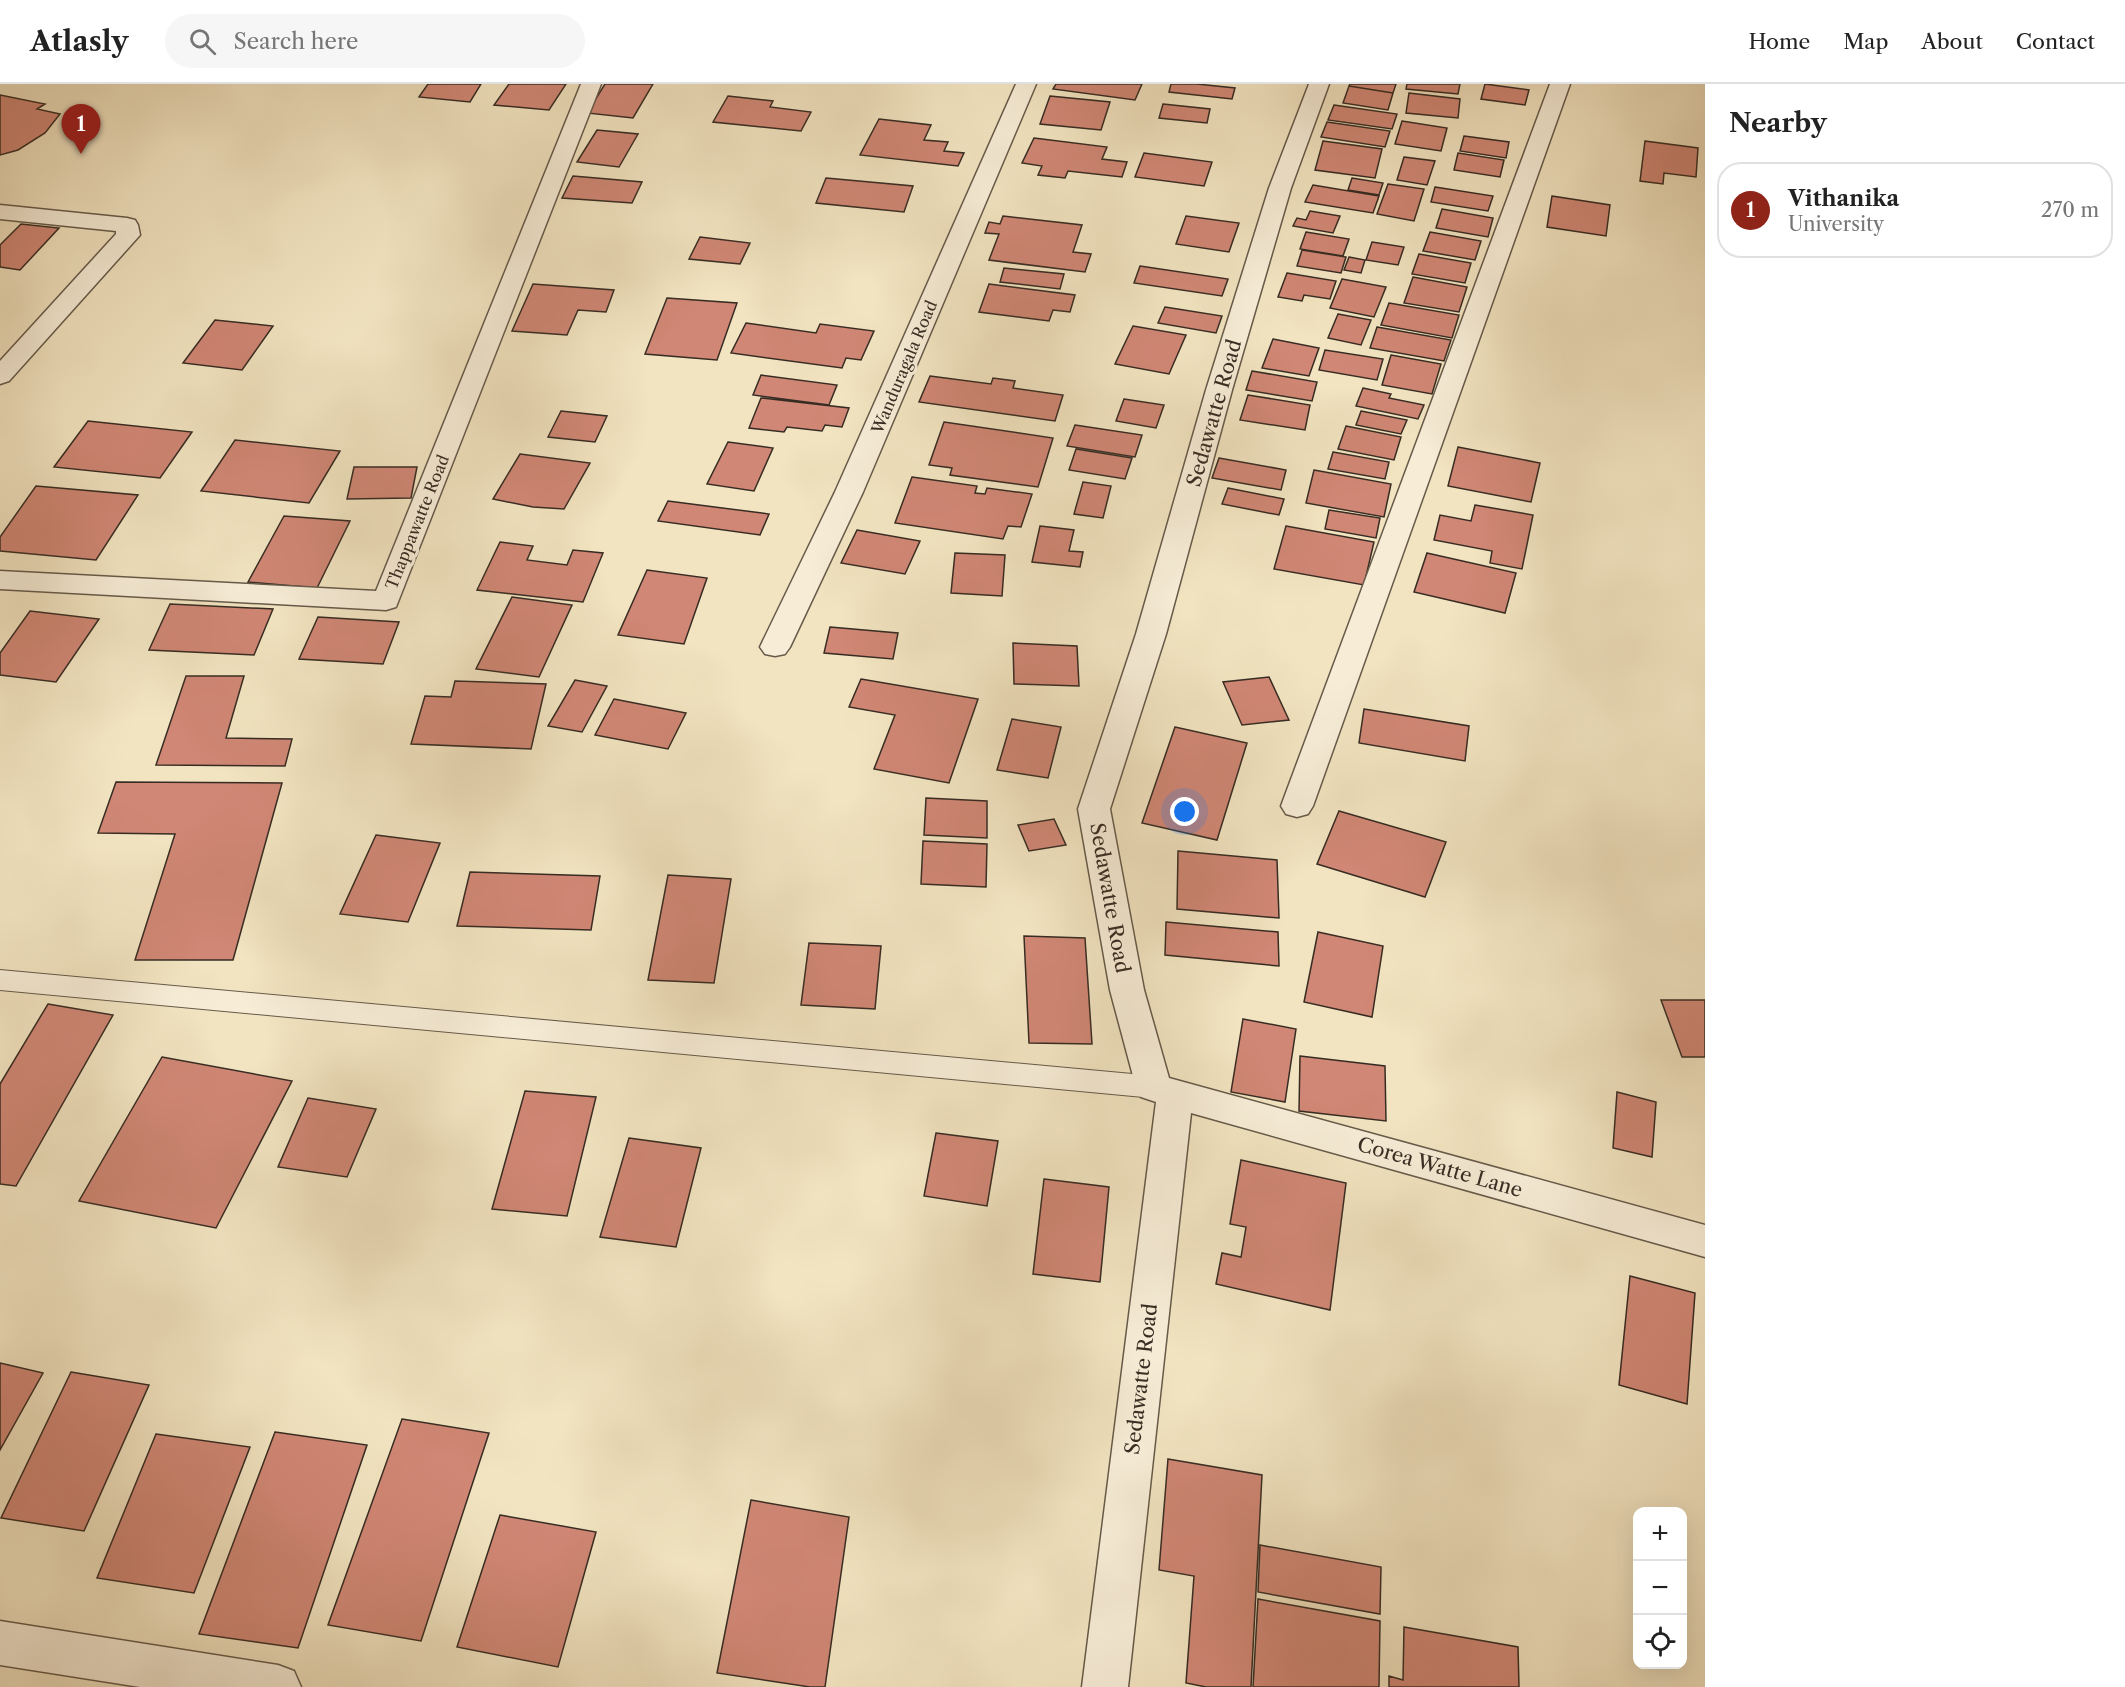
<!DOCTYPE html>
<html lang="en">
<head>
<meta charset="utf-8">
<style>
  body { margin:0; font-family:"Libre Caslon Text",serif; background:#f6f6f6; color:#222 }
  .controls { position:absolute; right:18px; bottom:18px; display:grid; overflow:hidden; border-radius:12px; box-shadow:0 6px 24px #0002 }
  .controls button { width:54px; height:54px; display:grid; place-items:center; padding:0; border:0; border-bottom:2px solid #e0e0e0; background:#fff; color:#222; font:30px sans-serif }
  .you { position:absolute; left:1185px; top:728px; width:21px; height:21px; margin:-15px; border:4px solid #fff; border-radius:50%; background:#1a73e8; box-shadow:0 0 0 9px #1a73e833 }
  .badge { display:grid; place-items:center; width:39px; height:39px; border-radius:50%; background:#8f2418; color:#fff; font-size:20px; font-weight:700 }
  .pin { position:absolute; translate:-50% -50px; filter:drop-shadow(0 2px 3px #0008) }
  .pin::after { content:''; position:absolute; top:32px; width:21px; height:18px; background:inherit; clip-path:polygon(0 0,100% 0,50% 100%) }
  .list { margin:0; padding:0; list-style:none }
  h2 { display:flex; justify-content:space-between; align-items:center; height:78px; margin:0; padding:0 24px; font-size:26px }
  h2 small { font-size:20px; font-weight:400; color:#767676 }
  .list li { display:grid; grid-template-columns:39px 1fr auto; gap:18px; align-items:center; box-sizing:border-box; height:96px; margin:0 12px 12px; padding:0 12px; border:2px solid #e0e0e0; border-radius:24px }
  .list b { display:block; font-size:22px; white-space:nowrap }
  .list p { margin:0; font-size:20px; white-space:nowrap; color:#767676 }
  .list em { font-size:20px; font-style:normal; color:#767676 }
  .icon { flex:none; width:33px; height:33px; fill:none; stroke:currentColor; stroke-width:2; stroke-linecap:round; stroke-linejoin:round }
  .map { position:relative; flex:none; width:1705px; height:1603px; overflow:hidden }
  header { display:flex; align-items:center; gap:36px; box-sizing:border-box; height:84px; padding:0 30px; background:#fff; border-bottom:2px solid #e0e0e0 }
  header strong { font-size:28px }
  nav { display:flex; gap:33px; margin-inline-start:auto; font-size:21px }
  .search { width:420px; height:54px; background:#f6f6f6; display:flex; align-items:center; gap:15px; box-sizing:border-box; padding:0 21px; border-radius:33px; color:#767676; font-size:22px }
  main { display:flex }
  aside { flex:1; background:#fff }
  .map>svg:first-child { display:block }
  .building { fill:#d08775; stroke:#372c23; stroke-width:1.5 }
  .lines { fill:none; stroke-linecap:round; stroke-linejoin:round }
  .service-casing { stroke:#665a4a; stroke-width:2 }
  .minor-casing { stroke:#665a4a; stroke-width:3 }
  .service { fill:#f7edd7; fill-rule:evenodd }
  .minor { fill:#f7edd7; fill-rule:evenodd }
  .labels { text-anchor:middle; stroke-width:6; stroke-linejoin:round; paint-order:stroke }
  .far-street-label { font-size:16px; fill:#372c23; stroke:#f7edd7 }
  .street-label { font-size:20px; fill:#372c23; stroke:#f7edd7 }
</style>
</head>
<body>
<header>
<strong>Atlasly</strong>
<div class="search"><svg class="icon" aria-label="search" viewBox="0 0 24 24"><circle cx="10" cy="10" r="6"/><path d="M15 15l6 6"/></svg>Search here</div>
<nav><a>Home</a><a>Map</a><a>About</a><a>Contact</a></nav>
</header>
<main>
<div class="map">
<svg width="1705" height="1603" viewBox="0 0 1705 1603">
  <rect width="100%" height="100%" fill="#f2e4c1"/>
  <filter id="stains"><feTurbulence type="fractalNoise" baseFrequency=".00333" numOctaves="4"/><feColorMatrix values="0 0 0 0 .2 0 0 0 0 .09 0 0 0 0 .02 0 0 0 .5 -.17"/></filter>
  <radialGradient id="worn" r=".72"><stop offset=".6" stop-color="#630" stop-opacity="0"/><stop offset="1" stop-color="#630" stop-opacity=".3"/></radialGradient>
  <!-- building -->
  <path class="building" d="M 428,0 L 481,0 L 470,18 L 419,13 Z
    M 509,0 L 566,0 L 549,26 L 494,21 Z
    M 605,0 L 653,0 L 633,34 L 587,29 Z
    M 1056,0 L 1142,0 L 1135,16 L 1053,5 Z
    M 1171,0 L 1197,0 L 1235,4 L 1232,15 L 1169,8 Z
    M 1350,0 L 1396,0 L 1393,9 L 1349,2 Z
    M 1407,0 L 1460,0 L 1458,10 L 1406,5 Z
    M 1485,0 L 1529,6 L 1525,21 L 1481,15 Z
    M 1349,2 L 1393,9 L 1388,26 L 1343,19 Z
    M 1409,9 L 1460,15 L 1458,34 L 1406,29 Z
    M 0,11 L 45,20 L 37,25 L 60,30 L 45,49 L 18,66 L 0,71 Z
    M 728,12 L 773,17 L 770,23 L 811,28 L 801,47 L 713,38 Z
    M 1050,12 L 1110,18 L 1101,46 L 1040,40 Z
    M 1163,20 L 1210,25 L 1207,39 L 1159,34 Z
    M 1334,21 L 1397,30 L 1392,45 L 1328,36 Z
    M 879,35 L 931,41 L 924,56 L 948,58 L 944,67 L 964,69 L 958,82 L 860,71 Z
    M 1402,37 L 1447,44 L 1441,67 L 1395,60 Z
    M 1327,38 L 1390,47 L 1385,63 L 1321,53 Z
    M 597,46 L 638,50 L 619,83 L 577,78 Z
    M 1464,52 L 1509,58 L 1506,74 L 1460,67 Z
    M 1034,54 L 1107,63 L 1102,75 L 1127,78 L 1122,93 L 1068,87 L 1065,94 L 1038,91 L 1042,82 L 1022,79 Z
    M 1323,57 L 1382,65 L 1375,94 L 1315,86 Z
    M 1645,57 L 1698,64 L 1696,93 L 1664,89 L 1663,100 L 1640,97 Z
    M 1144,69 L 1212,78 L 1204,102 L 1135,93 Z
    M 1458,69 L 1504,76 L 1500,93 L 1454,86 Z
    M 1404,73 L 1435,77 L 1427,101 L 1397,96 Z
    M 573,92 L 642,98 L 632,119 L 562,114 Z
    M 826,94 L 913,102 L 904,128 L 816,119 Z
    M 1352,94 L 1383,99 L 1379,111 L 1348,106 Z
    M 1388,100 L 1424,105 L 1414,137 L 1377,130 Z
    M 1313,101 L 1379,112 L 1373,129 L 1305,118 Z
    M 1435,103 L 1493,112 L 1488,127 L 1431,118 Z
    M 1552,112 L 1610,121 L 1606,152 L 1547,143 Z
    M 1442,125 L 1493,134 L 1488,153 L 1436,144 Z
    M 1310,127 L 1340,132 L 1333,149 L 1293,142 L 1297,134 L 1306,136 Z
    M 1003,132 L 1082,141 L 1073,168 L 1091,170 L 1085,188 L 989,176 L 999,150 L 985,149 L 989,138 L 1000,140 Z
    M 1186,132 L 1239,139 L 1229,168 L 1176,160 Z
    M 21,140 L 59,144 L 20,186 L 0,183 L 0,161 Z
    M 1306,148 L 1349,155 L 1343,172 L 1300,165 Z
    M 1430,148 L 1481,157 L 1475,176 L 1423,167 Z
    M 700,153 L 750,159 L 740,180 L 689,175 Z
    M 1372,158 L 1404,163 L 1398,181 L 1366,176 Z
    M 1302,166 L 1346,173 L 1341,189 L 1297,182 Z
    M 1419,170 L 1471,179 L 1465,199 L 1412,190 Z
    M 1349,173 L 1365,176 L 1361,189 L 1344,186 Z
    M 1140,182 L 1228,195 L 1222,212 L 1134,199 Z
    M 1004,184 L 1064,190 L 1060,205 L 1000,198 Z
    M 1287,189 L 1336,197 L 1330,215 L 1304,211 L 1302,217 L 1278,213 Z
    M 1413,193 L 1467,203 L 1459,228 L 1404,219 Z
    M 1342,195 L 1386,203 L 1374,233 L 1330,224 Z
    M 533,200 L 614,206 L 606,228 L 578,226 L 567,251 L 512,247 Z
    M 989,200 L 1075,211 L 1070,228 L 1053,226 L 1049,237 L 979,228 Z
    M 667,214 L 737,219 L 717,276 L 645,270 Z
    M 1389,219 L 1459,231 L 1452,254 L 1381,241 Z
    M 1165,223 L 1222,232 L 1216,249 L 1158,239 Z
    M 1338,230 L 1371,236 L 1361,261 L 1328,254 Z
    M 215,236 L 273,242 L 242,286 L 183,279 Z
    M 746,239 L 816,249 L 820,240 L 874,247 L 861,276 L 846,274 L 842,284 L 731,269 Z
    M 1133,242 L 1186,251 L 1169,290 L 1115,280 Z
    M 1377,243 L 1451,256 L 1444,277 L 1370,264 Z
    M 1273,255 L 1319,264 L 1309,292 L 1262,284 Z
    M 1325,266 L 1383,275 L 1377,296 L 1319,286 Z
    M 1391,271 L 1441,280 L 1432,310 L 1382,301 Z
    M 1252,287 L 1317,298 L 1312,317 L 1246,306 Z
    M 761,291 L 837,301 L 829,321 L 753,311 Z
    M 930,292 L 991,300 L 993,294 L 1015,297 L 1013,304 L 1063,311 L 1055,337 L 919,318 Z
    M 1363,304 L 1391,310 L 1389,314 L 1424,321 L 1418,335 L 1356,322 Z
    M 1248,311 L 1310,321 L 1305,346 L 1240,336 Z
    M 761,314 L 849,324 L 842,343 L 825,341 L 822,347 L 787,343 L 784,348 L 749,344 Z
    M 1124,315 L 1164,321 L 1156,344 L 1116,337 Z
    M 561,327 L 607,332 L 595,358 L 548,353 Z
    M 1361,327 L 1407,336 L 1401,350 L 1356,341 Z
    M 88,337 L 192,348 L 160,394 L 54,383 Z
    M 944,338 L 1053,354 L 1038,403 L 950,391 L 952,384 L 929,381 Z
    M 1075,341 L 1142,351 L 1135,373 L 1067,362 Z
    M 1346,342 L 1401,353 L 1394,376 L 1338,365 Z
    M 235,356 L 340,367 L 309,419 L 201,407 Z
    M 728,358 L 773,364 L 754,407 L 707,400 Z
    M 1458,363 L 1540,379 L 1531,418 L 1448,402 Z
    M 1076,365 L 1132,374 L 1125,395 L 1069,386 Z
    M 1333,368 L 1389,378 L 1385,395 L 1328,385 Z
    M 520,370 L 590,379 L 564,425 L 533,423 L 493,415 Z
    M 1219,374 L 1286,386 L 1281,406 L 1212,394 Z
    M 354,383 L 417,383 L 411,414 L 347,415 Z
    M 1314,386 L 1391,400 L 1384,433 L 1306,419 Z
    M 912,393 L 977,402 L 975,409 L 985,410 L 987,404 L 1032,410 L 1021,443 L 1008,442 L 1003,455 L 895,439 Z
    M 1083,398 L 1111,402 L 1103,434 L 1074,430 Z
    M 36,402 L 138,411 L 96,476 L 0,467 L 0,453 Z
    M 1228,404 L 1284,415 L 1279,431 L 1222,420 Z
    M 668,417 L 769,430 L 760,451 L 658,437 Z
    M 1475,421 L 1533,431 L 1522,485 L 1490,479 L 1492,467 L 1434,456 L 1440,431 L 1471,437 Z
    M 1329,426 L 1380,434 L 1376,454 L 1325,445 Z
    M 284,432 L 350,437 L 317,504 L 248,498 Z
    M 1040,442 L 1074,446 L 1069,467 L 1083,468 L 1080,483 L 1032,478 Z
    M 1286,442 L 1374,458 L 1364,501 L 1274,485 Z
    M 857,446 L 920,457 L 905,490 L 841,479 Z
    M 500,458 L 533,462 L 527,476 L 567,481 L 573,466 L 603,469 L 583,518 L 477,506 Z
    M 955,469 L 1005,471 L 1002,512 L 951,509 Z
    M 1427,469 L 1516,489 L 1505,529 L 1414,508 Z
    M 647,486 L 707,494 L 684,560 L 618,551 Z
    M 512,513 L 572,521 L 539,593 L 476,585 Z
    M 170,520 L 273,525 L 254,571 L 149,566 Z
    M 30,527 L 99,535 L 56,598 L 0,591 L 0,569 Z
    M 318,533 L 399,538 L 383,580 L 299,575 Z
    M 830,543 L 898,549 L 893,575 L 824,569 Z
    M 1013,559 L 1077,562 L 1079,602 L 1014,600 Z
    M 186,592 L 244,592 L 226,654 L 292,655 L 285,682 L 156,681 Z
    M 1269,593 L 1289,636 L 1242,641 L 1223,598 Z
    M 861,595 L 978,615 L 949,699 L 874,685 L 895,631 L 849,623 Z
    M 575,596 L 607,602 L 582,648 L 548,642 Z
    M 455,597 L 546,600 L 531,665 L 411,660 L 425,612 L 451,613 Z
    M 614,615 L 686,629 L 668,665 L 595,651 Z
    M 1364,625 L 1469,642 L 1465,677 L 1359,659 Z
    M 1012,635 L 1061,643 L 1048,694 L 997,686 Z
    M 1175,643 L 1247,659 L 1217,756 L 1142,739 Z
    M 116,698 L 282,699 L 233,876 L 135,876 L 175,750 L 98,749 Z
    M 926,714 L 987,717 L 987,754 L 924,751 Z
    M 1339,727 L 1446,758 L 1425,813 L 1317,780 Z
    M 1054,735 L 1066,761 L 1029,767 L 1018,741 Z
    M 376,751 L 440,759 L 408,838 L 340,830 Z
    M 923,757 L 987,760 L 986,803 L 921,800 Z
    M 1178,767 L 1277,776 L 1279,834 L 1177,825 Z
    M 470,788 L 600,792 L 591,846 L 457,842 Z
    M 668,791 L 731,795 L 714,899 L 648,896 Z
    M 1166,838 L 1278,848 L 1279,882 L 1165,871 Z
    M 1318,848 L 1383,862 L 1372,933 L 1304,918 Z
    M 1024,852 L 1085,854 L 1092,960 L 1029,959 Z
    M 809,859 L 881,862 L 875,925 L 801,921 Z
    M 1661,916 L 1705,916 L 1705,973 L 1682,973 Z
    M 48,920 L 113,931 L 16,1102 L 0,1100 L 0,1000 Z
    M 1243,935 L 1296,945 L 1285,1018 L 1231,1008 Z
    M 1300,972 L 1385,982 L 1386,1037 L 1299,1027 Z
    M 162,973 L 292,997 L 216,1144 L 79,1117 Z
    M 525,1007 L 596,1013 L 567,1132 L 492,1125 Z
    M 1617,1008 L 1656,1018 L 1652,1073 L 1613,1064 Z
    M 308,1014 L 376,1025 L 347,1093 L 278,1083 Z
    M 936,1049 L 998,1057 L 987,1122 L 924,1112 Z
    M 629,1054 L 701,1064 L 676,1163 L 600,1153 Z
    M 1241,1076 L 1346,1099 L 1330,1226 L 1216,1200 L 1222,1169 L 1241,1173 L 1246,1143 L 1230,1140 Z
    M 1044,1095 L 1109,1103 L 1100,1198 L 1033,1190 Z
    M 1630,1192 L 1695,1209 L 1687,1320 L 1619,1301 Z
    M 0,1279 L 43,1289 L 0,1366 Z
    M 71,1288 L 149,1301 L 84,1447 L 1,1434 Z
    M 402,1335 L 489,1349 L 421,1557 L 328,1541 Z
    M 275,1348 L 367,1361 L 298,1564 L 199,1550 Z
    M 156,1350 L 250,1363 L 194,1509 L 97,1494 Z
    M 1168,1375 L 1262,1391 L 1251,1603 L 1206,1603 L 1186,1599 L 1194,1492 L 1159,1486 Z
    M 751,1416 L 849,1433 L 825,1603 L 810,1603 L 717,1589 Z
    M 500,1431 L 596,1448 L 558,1583 L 457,1563 Z
    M 1260,1461 L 1381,1483 L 1380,1530 L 1258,1508 Z
    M 1258,1515 L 1380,1537 L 1379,1603 L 1253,1603 Z
    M 1404,1543 L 1518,1563 L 1519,1603 L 1389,1603 L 1389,1592 L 1403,1596 Z"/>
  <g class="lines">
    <!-- service casing -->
    <g class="service-casing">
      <path id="service" d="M 0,886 L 1154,992 L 1164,995 L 1168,1003 L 1164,1011 L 1154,1014 L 0,906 Z"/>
    </g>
    <!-- minor casing -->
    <g class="minor-casing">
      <path id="minor" d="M 581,0 L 601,0 L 396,523 L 386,526 L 0,505 L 0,487 L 376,507 Z
        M 1016,0 L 1036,0 L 863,408 L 790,563 L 785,570 L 775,572 L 765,570 L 760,563 L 835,408 Z
        M 1309,0 L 1329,0 L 1291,104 L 1232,306 L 1166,550 L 1110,725 L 1144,906 L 1169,994 L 1705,1141 L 1705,1173 L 1191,1029 L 1128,1603 L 1082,1603 L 1156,1018 L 1141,1013 L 1136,1003 L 1110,906 L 1078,725 L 1136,550 L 1206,306 L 1269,104 Z
        M 1550,0 L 1570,0 L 1313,722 L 1308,730 L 1297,733 L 1286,730 L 1281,722 Z
        M 0,121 L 127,134 L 135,136 L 138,141 L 140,151 L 9,297 L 0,300 L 0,277 L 116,150 L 116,147 L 0,135 Z
        M 0,1537 L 278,1581 L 294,1587 L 301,1603 L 140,1603 L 0,1581 Z"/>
    </g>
    <!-- service -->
    <use href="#service" class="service"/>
    <!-- minor -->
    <use href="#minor" class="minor"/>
  </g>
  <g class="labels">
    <!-- far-street labels -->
    <g class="far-street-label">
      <text transform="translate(904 283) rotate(-67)" y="6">Wanduragala Road</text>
      <text transform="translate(417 438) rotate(-68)" y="6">Thappawatte Road</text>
    </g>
    <!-- street labels -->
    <g class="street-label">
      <text transform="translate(1214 329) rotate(-74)" y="7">Sedawatte Road</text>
      <text transform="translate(1110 814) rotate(80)" y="7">Sedawatte Road</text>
      <text transform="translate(1440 1083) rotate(16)" y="7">Corea Watte Lane</text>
      <text transform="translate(1141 1295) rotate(-83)" y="7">Sedawatte Road</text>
    </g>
  </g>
  <rect width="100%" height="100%" filter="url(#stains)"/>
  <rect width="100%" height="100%" fill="url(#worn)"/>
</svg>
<div class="controls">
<button>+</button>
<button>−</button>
<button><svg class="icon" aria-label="locate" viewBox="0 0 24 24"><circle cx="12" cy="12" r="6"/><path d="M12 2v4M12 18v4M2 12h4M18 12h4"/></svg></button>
</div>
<div class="you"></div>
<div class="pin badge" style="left:81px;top:70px">1</div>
</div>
<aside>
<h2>Nearby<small></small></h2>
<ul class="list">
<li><span class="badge">1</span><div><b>Vithanika</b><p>University</p></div><em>270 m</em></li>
</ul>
</aside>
</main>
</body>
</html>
